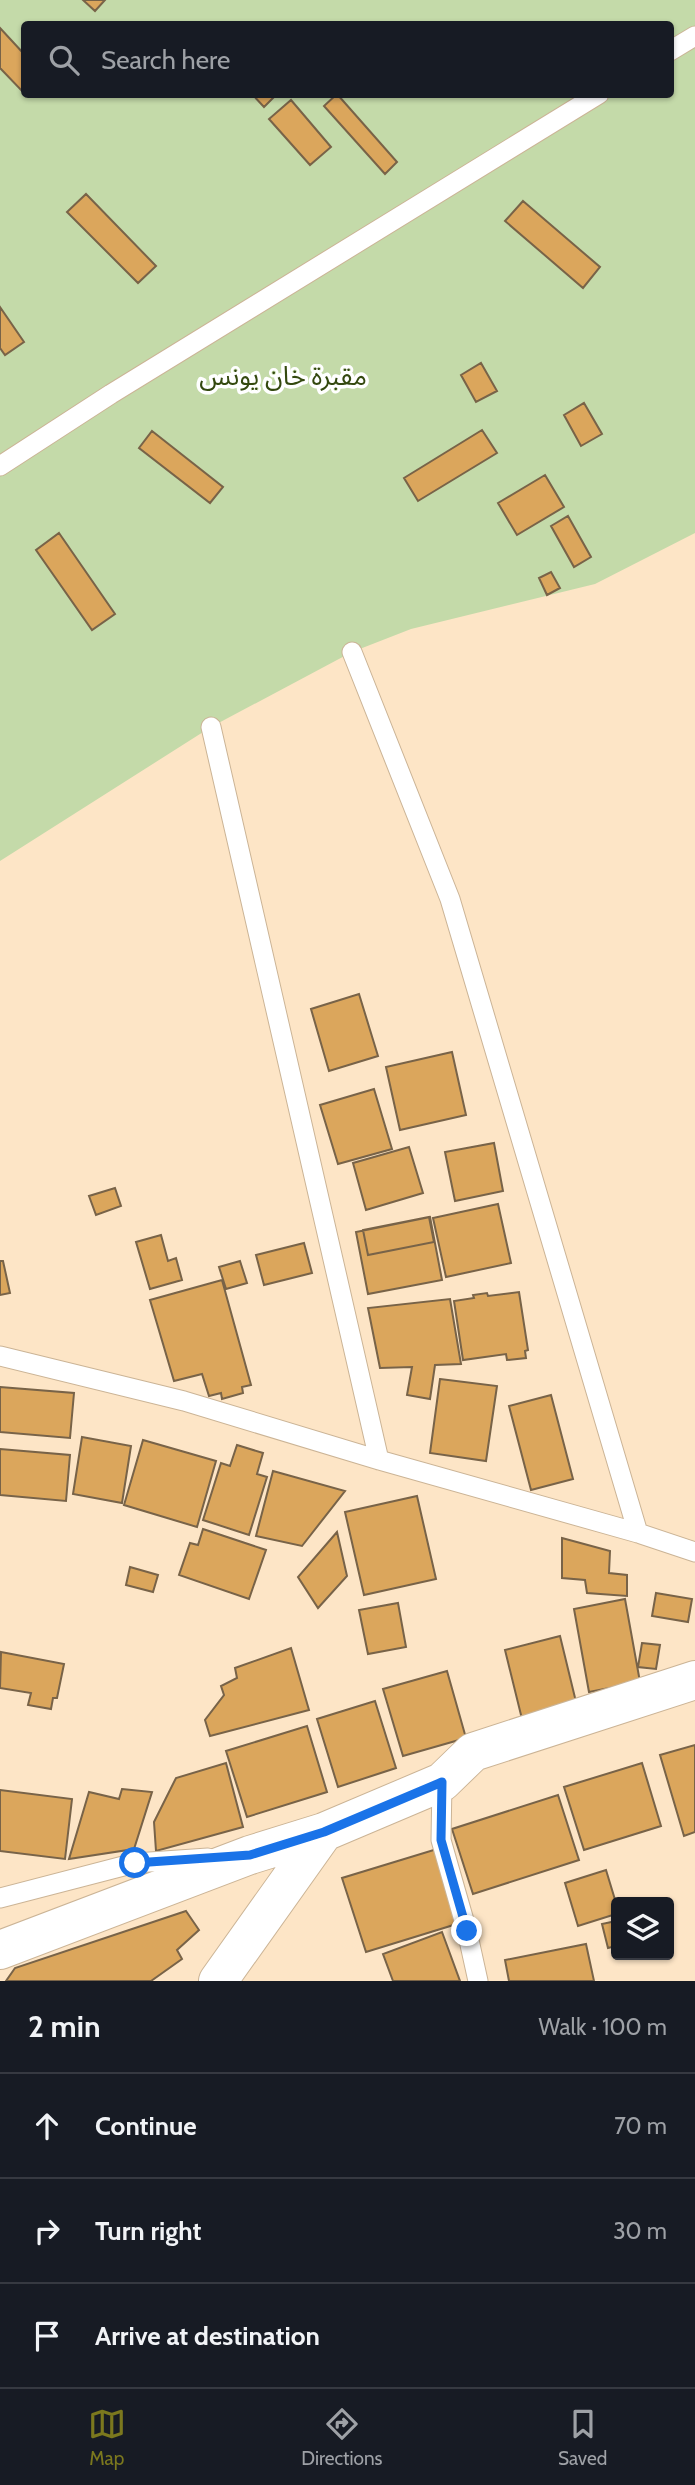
<!DOCTYPE html>
<html lang="en">
<head>
<meta charset="utf-8">
<style>
  body { margin:0; font-family:Cabin,"Noto Sans Arabic",sans-serif; background:#20242c; color:#f1f3f6 }
  .controls { position:absolute; right:21px; bottom:21px; display:grid; overflow:hidden; border-radius:7px; box-shadow:0 2px 5px #0004 }
  .controls button { width:63px; height:63px; display:grid; place-items:center; padding:0; border:0; border-bottom:2px solid #363941; background:#171b24; color:#f1f3f6; font:35px sans-serif }
  .stop { position:absolute; width:21px; height:21px; margin:-16px; border:5px solid #1a73e8; border-radius:50%; background:#fff }
  .stop.end { background:#1a73e8; border-color:#fff; box-shadow:0 2px 7px #0008 }
  .list { margin:0; padding:0; list-style:none }
  h2 { display:flex; justify-content:space-between; align-items:center; height:91px; margin:0; padding:0 28px; font-size:30px }
  h2 small { font-size:23px; font-weight:400; color:#9ea1a6 }
  .list li { display:grid; grid-template-columns:46px 1fr auto; gap:21px; align-items:center; box-sizing:border-box; height:105px; padding:0 28px; border-top:2px solid #363941 }
  .list b { display:block; font-size:26px; white-space:nowrap }
  .list em { font-size:23px; font-style:normal; color:#9ea1a6 }
  .icon { flex:none; width:38px; height:38px; fill:none; stroke:currentColor; stroke-width:2; stroke-linecap:round; stroke-linejoin:round }
  .map { position:relative; flex:none; width:695px; height:1981px; overflow:hidden }
  .search { position:absolute; background:#171b24; box-shadow:0 2px 5px #0004; left:21px; right:21px; top:21px; height:77px; display:flex; align-items:center; gap:18px; box-sizing:border-box; padding:0 24px; border-radius:7px; color:#9ea1a6; font-size:26px }
  .sheet { height:406px; background:#171b24 }
  nav { display:flex; justify-content:space-around; align-items:center; box-sizing:border-box; height:98px; border-top:2px solid #363941; background:#171b24; font-size:19px; color:#9ea1a6 }
  nav a { display:grid; justify-items:center; gap:4px }
  nav .on { color:#7b781e }
  .map>svg:first-child { display:block }
  .green { fill:#c4daa9; fill-rule:evenodd }
  .building { fill:#dba65c; stroke:#786348; stroke-width:2 }
  .lines { fill:none; stroke-linecap:round; stroke-linejoin:round }
  .lane-casing { stroke:#cbb496; stroke-width:21 }
  .street-casing { stroke:#cbb496; stroke-width:40 }
  .lane { stroke:#fff; stroke-width:19 }
  .street { stroke:#fff; stroke-width:38 }
  .route { stroke:#1a73e8; stroke-width:9 }
  .labels { text-anchor:middle; stroke-width:7; stroke-linejoin:round; paint-order:stroke }
  .park-label { font-size:26px; fill:#34490f; stroke:#fff }
</style>
</head>
<body>
<div class="map">
<svg width="695" height="1981" viewBox="0 0 695 1981">
  <rect width="100%" height="100%" fill="#fde5c6"/>
  <!-- green -->
  <path class="green" d="M 0,0 L 695,0 L 695,533 L 595,584 L 411,629 L 352,652 L 211,727 L 0,861 ZM 24,24 L 670,24 L 670,94 L 24,94 Z"/>
  <!-- building -->
  <path class="building" d="M 83,0 L 105,0 L 95,11 Z
    M 0,28 L 24,54 L 24,88 L 22,91 L 0,68 Z
    M 252,94 L 277,94 L 264,107 Z
    M 337,94 L 397,162 L 385,174 L 324,106 Z
    M 291,100 L 331,147 L 310,165 L 269,119 Z
    M 86,194 L 156,266 L 138,283 L 67,212 Z
    M 523,201 L 600,267 L 583,288 L 505,221 Z
    M 0,307 L 24,342 L 5,355 L 0,348 Z
    M 481,363 L 497,391 L 476,402 L 461,375 Z
    M 584,403 L 602,434 L 581,446 L 564,415 Z
    M 482,430 L 497,453 L 418,501 L 404,478 Z
    M 152,431 L 223,487 L 210,503 L 139,448 Z
    M 545,475 L 564,507 L 517,535 L 498,503 Z
    M 568,516 L 591,557 L 574,567 L 551,526 Z
    M 59,533 L 115,614 L 92,630 L 36,550 Z
    M 551,572 L 560,588 L 547,595 L 539,578 Z
    M 359,994 L 378,1056 L 329,1071 L 311,1009 Z
    M 452,1052 L 466,1115 L 400,1130 L 386,1067 Z
    M 374,1089 L 392,1149 L 338,1164 L 320,1105 Z
    M 494,1143 L 503,1191 L 455,1201 L 445,1152 Z
    M 409,1147 L 423,1193 L 366,1210 L 353,1163 Z
    M 115,1188 L 121,1206 L 96,1215 L 89,1196 Z
    M 498,1204 L 511,1263 L 446,1277 L 433,1218 Z
    M 429,1217 L 434,1242 L 368,1255 L 363,1230 Z
    M 430,1217 L 442,1280 L 368,1294 L 356,1232 Z
    M 161,1235 L 168,1261 L 176,1258 L 182,1280 L 150,1289 L 136,1242 Z
    M 304,1243 L 312,1273 L 264,1285 L 256,1255 Z
    M 0,1261 L 3,1261 L 10,1293 L 0,1295 Z
    M 240,1261 L 247,1283 L 226,1289 L 219,1267 Z
    M 222,1280 L 251,1385 L 242,1387 L 243,1393 L 222,1399 L 221,1393 L 209,1396 L 202,1374 L 174,1381 L 150,1300 Z
    M 519,1292 L 528,1350 L 525,1351 L 526,1358 L 507,1360 L 506,1354 L 463,1360 L 454,1301 L 474,1298 L 473,1295 L 487,1293 L 488,1296 Z
    M 450,1299 L 461,1364 L 435,1365 L 430,1399 L 407,1395 L 412,1367 L 380,1368 L 368,1308 Z
    M 440,1379 L 497,1386 L 486,1461 L 430,1453 Z
    M 0,1387 L 74,1393 L 70,1438 L 0,1432 Z
    M 551,1395 L 573,1479 L 531,1490 L 509,1406 Z
    M 82,1437 L 131,1446 L 122,1503 L 73,1494 Z
    M 143,1440 L 216,1461 L 197,1527 L 124,1505 Z
    M 237,1445 L 263,1453 L 257,1474 L 267,1477 L 249,1535 L 203,1520 L 221,1463 L 230,1466 Z
    M 0,1449 L 70,1455 L 66,1501 L 0,1495 Z
    M 273,1471 L 345,1491 L 302,1546 L 256,1536 Z
    M 417,1496 L 436,1579 L 364,1595 L 345,1512 Z
    M 203,1529 L 266,1550 L 249,1599 L 179,1575 L 190,1543 L 198,1545 Z
    M 337,1532 L 347,1576 L 318,1608 L 298,1577 Z
    M 562,1538 L 610,1551 L 609,1573 L 627,1575 L 627,1596 L 587,1593 L 585,1580 L 562,1578 Z
    M 130,1567 L 158,1575 L 153,1592 L 126,1585 Z
    M 656,1593 L 692,1599 L 688,1622 L 652,1616 Z
    M 625,1599 L 640,1682 L 589,1692 L 574,1609 Z
    M 398,1603 L 406,1647 L 368,1654 L 359,1610 Z
    M 560,1636 L 577,1706 L 522,1719 L 505,1650 Z
    M 642,1643 L 660,1645 L 656,1669 L 638,1667 Z
    M 291,1648 L 309,1710 L 210,1736 L 205,1720 L 224,1695 L 221,1686 L 237,1678 L 235,1668 Z
    M 1,1652 L 64,1664 L 57,1698 L 53,1698 L 51,1709 L 28,1705 L 31,1693 L 0,1688 Z
    M 447,1671 L 466,1738 L 403,1756 L 383,1689 Z
    M 375,1701 L 396,1768 L 338,1787 L 317,1719 Z
    M 307,1726 L 327,1792 L 247,1817 L 226,1751 Z
    M 695,1745 L 695,1832 L 684,1836 L 660,1755 Z
    M 226,1763 L 243,1827 L 156,1851 L 154,1822 L 176,1778 Z
    M 642,1763 L 661,1826 L 584,1850 L 564,1787 Z
    M 122,1789 L 152,1792 L 134,1849 L 69,1859 L 89,1792 L 119,1799 Z
    M 0,1790 L 72,1799 L 65,1859 L 0,1851 Z
    M 558,1795 L 579,1860 L 473,1894 L 452,1829 Z
    M 437,1849 L 460,1923 L 366,1952 L 342,1878 Z
    M 606,1870 L 616,1903 L 616,1914 L 578,1926 L 565,1883 Z
    M 186,1911 L 199,1930 L 177,1950 L 182,1959 L 151,1981 L 6,1981 L 15,1968 Z
    M 616,1921 L 616,1946 L 608,1948 L 602,1924 Z
    M 442,1932 L 460,1981 L 393,1981 L 383,1954 Z
    M 586,1944 L 594,1981 L 509,1981 L 505,1960 Z"/>
  <g class="lines">
    <!-- lane casing -->
    <g class="lane-casing">
      <path id="lane" d="M 670,51 L 695,36
        M 0,466 L 111,394 L 599,94
        M 352,652 L 450,899 L 638,1533
        M 211,727 L 379,1460
        M 0,1356 L 184,1401 L 379,1460 L 638,1533 L 695,1552
        M 442,1782 L 441,1840 L 467,1931 L 478,1981
        M 0,1898 L 135,1863 L 208,1858"/>
    </g>
    <!-- street casing -->
    <g class="street-casing">
      <path id="street" d="M 0,1950 L 250,1855 L 324,1832 L 442,1782 L 473,1752 L 695,1680
        M 218,1981 L 324,1832"/>
    </g>
    <!-- lane -->
    <use href="#lane" class="lane"/>
    <!-- street -->
    <use href="#street" class="street"/>
  </g>
  <g class="lines">
    <!-- route -->
    <path class="route" d="M 135,1863 L 250,1855 L 324,1832 L 442,1782 L 441,1840 L 467,1931"/>
  </g>
  <g class="labels">
    <!-- park labels -->
    <g class="park-label">
      <text x="283" y="385">مقبرة خان يونس</text>
    </g>
  </g>
</svg>
<div class="controls">
<button><svg class="icon" aria-label="layers" viewBox="0 0 24 24"><path d="M12 4l9 5-9 5-9-5zM3 14l9 5 9-5"/></svg></button>
</div>
<div class="stop" style="left:135px;top:1863px"></div>
<div class="stop end" style="left:467px;top:1931px"></div>
<div class="search"><svg class="icon" aria-label="search" viewBox="0 0 24 24"><circle cx="10" cy="10" r="6"/><path d="M15 15l6 6"/></svg>Search here</div>
</div>
<section class="sheet">
<h2>2 min<small>Walk · 100 m</small></h2>
<ul class="list">
<li><svg class="icon" aria-label="ahead" viewBox="0 0 24 24"><path d="M12 20V5M6 11l6-6 6 6"/></svg><div><b>Continue</b></div><em>70 m</em></li>
<li><svg class="icon" aria-label="right" viewBox="0 0 24 24"><path d="M7 20v-9h11M14 6l5 5-5 5"/></svg><div><b>Turn right</b></div><em>30 m</em></li>
<li><svg class="icon" aria-label="arrive" viewBox="0 0 24 24"><path d="M6 21V4h12l-3 4 3 4H6"/></svg><div><b>Arrive at destination</b></div></li>
</ul>
</section>
<nav>
<a class="on"><svg class="icon" aria-label="map" viewBox="0 0 24 24"><path d="M3 6l6-2 6 2 6-2v14l-6 2-6-2-6 2zM9 4v14M15 6v14"/></svg>Map</a>
<a><svg class="icon" aria-label="directions" viewBox="0 0 24 24"><path d="M12 3l9 9-9 9-9-9zM9 14v-3h6M13 9l2 2-2 2"/></svg>Directions</a>
<a><svg class="icon" aria-label="saved" viewBox="0 0 24 24"><path d="M7 4h10v16l-5-4-5 4z"/></svg>Saved</a>
</nav>
</body>
</html>
